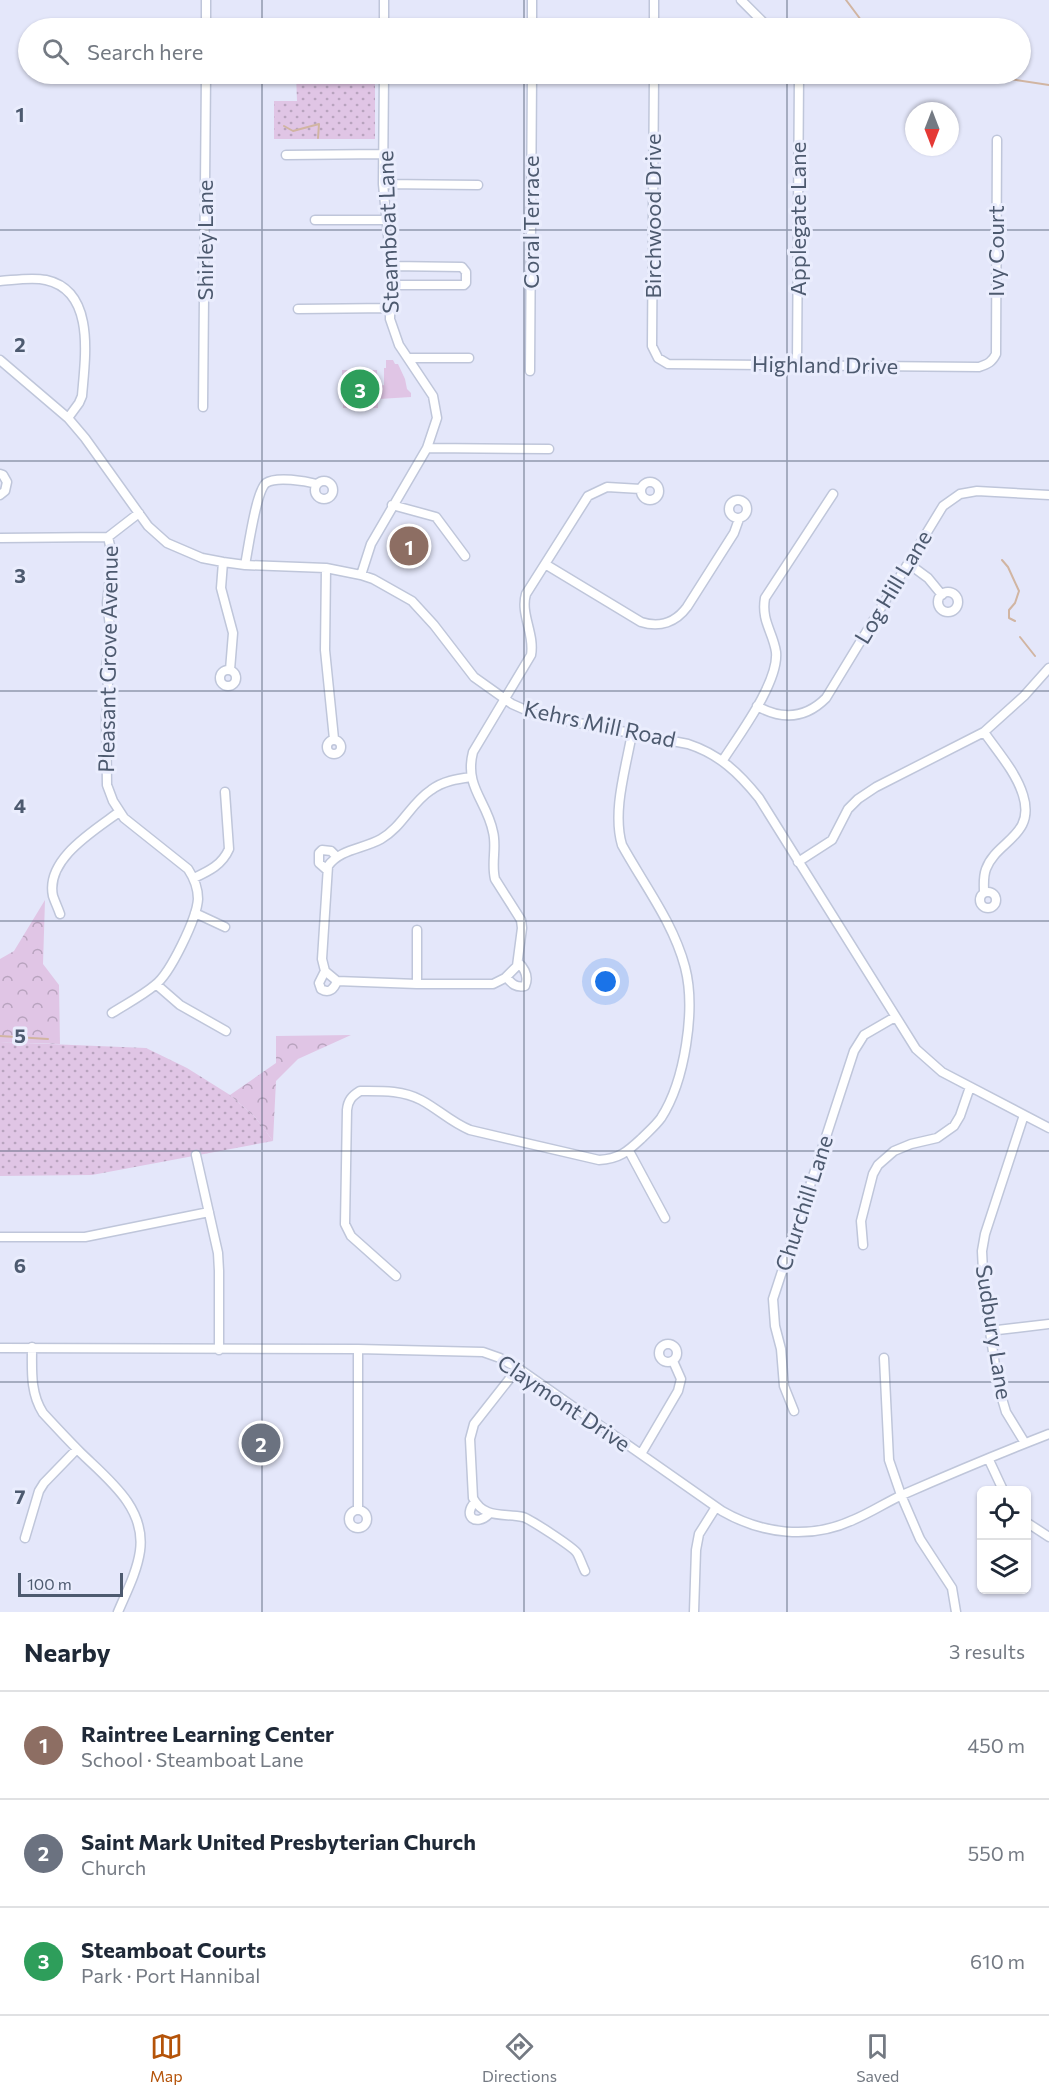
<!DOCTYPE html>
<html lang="en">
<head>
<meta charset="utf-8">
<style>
  body { margin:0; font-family:Commissioner,sans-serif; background:#f2f2f3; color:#1f2937 }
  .controls { position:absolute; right:18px; bottom:18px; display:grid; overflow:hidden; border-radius:9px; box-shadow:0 2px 4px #0004 }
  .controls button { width:54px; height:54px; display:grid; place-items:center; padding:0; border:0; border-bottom:2px solid #e0e1e3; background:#fff; color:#1f2937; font:30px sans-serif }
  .compass { position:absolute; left:905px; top:102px; width:54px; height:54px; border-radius:50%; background:#fff; box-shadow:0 2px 4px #0004; rotate:180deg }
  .scale { position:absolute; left:18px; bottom:15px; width:105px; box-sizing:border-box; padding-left:6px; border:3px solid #4d5a6f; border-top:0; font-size:16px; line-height:21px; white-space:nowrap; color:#4d5a6f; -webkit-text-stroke:4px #eaedfd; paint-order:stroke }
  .you { position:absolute; left:606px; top:982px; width:21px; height:21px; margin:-15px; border:4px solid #fff; border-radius:50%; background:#1a73e8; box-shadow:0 0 0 9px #1a73e833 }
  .badge { display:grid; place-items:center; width:39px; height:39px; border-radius:50%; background:#b45309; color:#fff; font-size:20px; font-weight:700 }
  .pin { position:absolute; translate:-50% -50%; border:3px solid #fff; box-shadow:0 2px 6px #0006 }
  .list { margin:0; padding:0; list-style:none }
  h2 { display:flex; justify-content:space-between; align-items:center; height:78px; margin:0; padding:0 24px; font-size:26px }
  h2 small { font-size:20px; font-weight:400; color:#747a83 }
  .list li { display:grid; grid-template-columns:39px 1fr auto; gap:18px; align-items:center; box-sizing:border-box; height:108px; padding:0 24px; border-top:2px solid #e0e1e3 }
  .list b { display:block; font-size:22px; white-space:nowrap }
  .list p { margin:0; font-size:20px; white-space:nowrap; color:#747a83 }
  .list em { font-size:20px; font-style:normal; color:#747a83 }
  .icon { flex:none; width:33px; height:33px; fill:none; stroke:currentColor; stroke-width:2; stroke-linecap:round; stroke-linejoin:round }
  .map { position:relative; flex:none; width:1049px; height:1612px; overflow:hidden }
  .search { position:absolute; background:#fff; box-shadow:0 2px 4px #0004; left:18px; right:18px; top:18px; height:66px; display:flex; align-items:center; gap:15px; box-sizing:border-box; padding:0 21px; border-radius:33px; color:#747a83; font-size:22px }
  .sheet { height:402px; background:#fff }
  nav { display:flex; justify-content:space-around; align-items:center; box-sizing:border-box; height:84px; border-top:2px solid #e0e1e3; background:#fff; font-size:16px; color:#747a83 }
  nav a { display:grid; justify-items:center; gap:3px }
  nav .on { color:#b45309 }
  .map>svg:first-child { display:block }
  .grass { fill:url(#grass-dots) }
  .forest { fill:url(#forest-crowns) }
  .park { fill:url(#park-tufts) }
  .pitch { fill:#e0c5e5 }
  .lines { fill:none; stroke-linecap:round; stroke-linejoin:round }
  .stream { stroke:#d1b5a2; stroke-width:2 }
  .minor-casing { stroke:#bfc6da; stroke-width:11 }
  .minor { stroke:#fff; stroke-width:8 }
  .grid { fill:none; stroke:#4d5a6f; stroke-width:1.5; stroke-opacity:0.55 }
  .labels { text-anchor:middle; stroke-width:6; stroke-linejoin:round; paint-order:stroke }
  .street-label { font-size:22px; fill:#4d5a6f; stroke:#eaedfd }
  .grid-label { font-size:20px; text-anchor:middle; font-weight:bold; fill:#4d5a6f; stroke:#eaedfd; stroke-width:6; stroke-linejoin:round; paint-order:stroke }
</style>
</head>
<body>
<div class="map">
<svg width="1049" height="1612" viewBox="0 0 1049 1612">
  <defs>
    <pattern id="grass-dots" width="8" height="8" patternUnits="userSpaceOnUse" patternTransform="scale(1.5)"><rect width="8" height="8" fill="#e0c5e5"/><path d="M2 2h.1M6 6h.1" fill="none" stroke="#b8a3be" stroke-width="1.8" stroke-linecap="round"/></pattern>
    <pattern id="forest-crowns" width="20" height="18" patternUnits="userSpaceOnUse" patternTransform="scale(1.5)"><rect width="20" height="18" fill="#e0c5e5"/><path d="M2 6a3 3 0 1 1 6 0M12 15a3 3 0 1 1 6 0" fill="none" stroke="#b8a3be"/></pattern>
    <pattern id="park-tufts" width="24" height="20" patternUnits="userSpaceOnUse" patternTransform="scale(1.5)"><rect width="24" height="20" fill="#e0c5e5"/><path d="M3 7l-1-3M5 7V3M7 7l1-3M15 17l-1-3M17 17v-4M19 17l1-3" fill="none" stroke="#b8a3be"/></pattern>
  </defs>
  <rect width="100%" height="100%" fill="#e4e7fa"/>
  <!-- grass -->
  <path class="grass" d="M 296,74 L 375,74 L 375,139 L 274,139 L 274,101 L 297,101 Z
    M 0,1042 L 146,1048 L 187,1068 L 230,1095 L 255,1117 L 273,1141 L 92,1175 L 0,1176 Z"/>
  <!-- forest -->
  <path class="forest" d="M 45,900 L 43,964 L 59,985 L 60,1044 L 0,1042 L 0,959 L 14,951 Z
    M 351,1035 L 298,1059 L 276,1081 L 273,1141 L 255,1117 L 230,1095 L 276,1063 L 276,1036 Z"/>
  <!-- park -->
  <path class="park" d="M 342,370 L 377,370 L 378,408 L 343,408 Z"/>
  <!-- pitch -->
  <path class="pitch" d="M 386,360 L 393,360 L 395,364 L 398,364 L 405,379 L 407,389 L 411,393 L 411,397 L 379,399 L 379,386 L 384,385 L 384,368 L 386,368 Z"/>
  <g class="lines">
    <!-- stream -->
    <path class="stream" d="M 846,0 L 867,28
      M 976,74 L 1049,85
      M 284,126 L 293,131 L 319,124 L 318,138
      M 1002,560 L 1008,567 L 1019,591 L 1015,603 L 1009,610 L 1009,618 L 1015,621
      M 1020,637 L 1035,656
      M 0,1036 L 48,1039"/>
    <!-- minor casing -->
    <g class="minor-casing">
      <path id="minor" d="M 384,0 L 384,28
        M 741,0 L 769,28
        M 206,28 L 206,0
        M 532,28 L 532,0
        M 654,28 L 654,0
        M 654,74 L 652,346 L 658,358 L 668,364 L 979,367 C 988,364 992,362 996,354 L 997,140
        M 286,155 L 384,154
        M 383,184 L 478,185
        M 315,220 L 386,220
        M 391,266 L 462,267 L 466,272 L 466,283 L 464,285 L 391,285
        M 0,281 C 15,280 32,277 46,280 C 96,291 85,358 82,396 L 79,403 L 68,418
        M 298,309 L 391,308
        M 408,358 L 469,358
        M 0,360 L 68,418 L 85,438 L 148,526 L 167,543 L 202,558 L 223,562 L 245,565 L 326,568 L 361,575 L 373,579 L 412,601 L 434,625 L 474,677 L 512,704 L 537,715 L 688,744 C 719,754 739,773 759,798 L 916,1049 L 942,1072 L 1049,1128
        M 797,364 L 799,74
        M 530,371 L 532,74
        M 203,407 L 206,74
        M 427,448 L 549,449
        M 0,474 L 3,475 L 7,482 L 5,491 L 0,495
        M315 490a9 9 0 1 1 18 0a9 9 0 1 1-18 0Z
        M641 491a9 9 0 1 1 18 0a9 9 0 1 1-18 0Z
        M729 509a9 9 0 1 1 18 0a9 9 0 1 1-18 0Z
        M 392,505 L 436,517 L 465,556
        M 108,537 L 111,550 L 111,569 L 107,603 L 111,634 L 106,667 L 109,695 L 106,717 L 107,785 L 113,801 L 124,818 L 188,869 C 194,878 198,887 198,899 C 197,918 170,974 155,985 C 142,996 126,1004 112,1013
        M 0,538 L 108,537 L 139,513
        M 223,562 L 221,588 L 233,633 L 230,670
        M 545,564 L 641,622 C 660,628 676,622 687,607 L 734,533 L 739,519
        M 909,564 L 928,578 L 942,595
        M 245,565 C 248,550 256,491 266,483 C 276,476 306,481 317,484
        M 326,568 L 325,650 L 334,739
        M 361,575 L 371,544 L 427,448 L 437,418 L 433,396 L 399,345 L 390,319 L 391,266 L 383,184 L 384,74
        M938 602a10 10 0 1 1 20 0a10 10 0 1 1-20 0Z
        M220 678a8 8 0 1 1 16 0a8 8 0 1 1-16 0Z
        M 757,706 C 782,720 805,719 826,698 L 943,506 L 960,494 L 977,491 L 1049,495
        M 984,732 C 997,751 1016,772 1023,795 C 1036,836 996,841 986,869 C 983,877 984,884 984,892
        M327 747a7 7 0 1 1 14 0a7 7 0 1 1-14 0Z
        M 723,760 C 739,735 779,682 776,652 C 773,632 761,621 765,598 L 833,494
        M 471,777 C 457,779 443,781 431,790 C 411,803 402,827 381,839 C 363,849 340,849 328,866 L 322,959 L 325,971 L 337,981 L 417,984 L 493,984 L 505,978 L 517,966 L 522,928 L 521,920 L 495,879 C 491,863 497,847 493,832 C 487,801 464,787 473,752 L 531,655 C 535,634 520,614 526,594 L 588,496 L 607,487 L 641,489
        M 798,862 L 832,840 L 848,809 L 858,799 L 876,787 L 984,732 L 1024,696 L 1049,668
        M 327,870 L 319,863 L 319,853 L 322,850 L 331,851 L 336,856
        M 194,878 C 209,871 222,865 229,849 L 225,792
        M980 900a8 8 0 1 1 16 0a8 8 0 1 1-16 0Z
        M 195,913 L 225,927
        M 60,914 C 58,908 55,902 53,896 C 45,859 95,830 119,812
        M 325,971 L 319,983 L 321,989 C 329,994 334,989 337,981
        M 506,977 C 512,984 516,988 525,986 C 529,977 525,969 518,962
        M 417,984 L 417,930
        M 157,985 L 180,1005 L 226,1031
        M 1024,1115 L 985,1234 L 982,1251 L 984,1292 L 998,1385 L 1006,1412 L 1025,1443
        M 629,1151 L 665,1218
        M 196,1155 L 218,1253 L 219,1271 L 219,1350
        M 0,1237 L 85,1237 L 209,1212
        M 863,1245 L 861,1221 L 873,1174 L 878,1165 L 894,1151 L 911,1144 L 937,1138 L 954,1126 L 960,1116 L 970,1087
        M 396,1276 L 351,1236 L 345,1224 L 347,1110 C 348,1100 352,1096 360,1091 C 381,1091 402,1090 421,1100 C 438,1109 452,1123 470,1130 L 599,1160 C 620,1159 628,1151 642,1138 C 649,1131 656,1125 661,1118 C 685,1081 696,1009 685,967 C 673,922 644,885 622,845 C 612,811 626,768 632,733
        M 989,1331 L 1049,1324
        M659 1353a9 9 0 1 1 18 0a9 9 0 1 1-18 0Z
        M 32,1347 C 32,1370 30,1393 43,1413 C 55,1426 68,1440 81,1453 C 109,1480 146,1508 140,1551 C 137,1572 126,1593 118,1612
        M 0,1348 L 358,1349 L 483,1352 L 500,1358 L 518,1368 L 722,1511 C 762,1534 810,1540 853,1520 C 870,1513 885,1503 902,1495 C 950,1474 1000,1453 1049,1434
        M 884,1358 L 889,1460 L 901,1495 L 920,1539 L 952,1588 L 956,1612
        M 518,1368 L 474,1424 L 470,1439 L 473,1498 C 484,1519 503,1513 523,1517 C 530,1519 573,1547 577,1553 C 580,1558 582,1565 585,1571
        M 794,1411 L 784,1386 L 781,1349 L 775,1326 L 773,1299 L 854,1051 L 864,1035 L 895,1017
        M 641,1454 L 678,1391 L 681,1379 L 673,1361
        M 989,1460 L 1003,1490
        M 475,1502 C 462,1516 476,1527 489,1514
        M 358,1510 L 358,1349
        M349 1519a9 9 0 1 1 18 0a9 9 0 1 1-18 0Z
        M 1026,1522 L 1049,1537
        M 25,1538 L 39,1491 L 44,1483 L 77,1449
        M 694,1612 L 696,1550 L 699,1534 L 716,1507"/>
    </g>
    <!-- minor -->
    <use href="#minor" class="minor"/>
  </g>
  <!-- grid -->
  <path class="grid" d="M 262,0 L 262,28M 524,0 L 524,28M 787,0 L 787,28M 262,74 L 262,1612M 524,74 L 524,1612M 787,74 L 787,1612M 0,230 L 1049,230M 0,461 L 1049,461M 0,691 L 1049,691M 0,921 L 1049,921M 0,1151 L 1049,1151M 0,1382 L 1049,1382"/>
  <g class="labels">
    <!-- street labels -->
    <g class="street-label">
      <text transform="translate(653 216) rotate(-90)" y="8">Birchwood Drive</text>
      <text transform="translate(798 219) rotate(-90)" y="8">Applegate Lane</text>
      <text transform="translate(531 222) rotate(-90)" y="8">Coral Terrace</text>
      <text transform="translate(388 232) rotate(-92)" y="8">Steamboat Lane</text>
      <text transform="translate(205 240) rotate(-90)" y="8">Shirley Lane</text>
      <text transform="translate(996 251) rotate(-90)" y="8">Ivy Court</text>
      <text transform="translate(825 365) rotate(1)" y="8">Highland Drive</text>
      <text transform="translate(893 587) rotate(-59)" y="8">Log Hill Lane</text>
      <text transform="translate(108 659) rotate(-89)" y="8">Pleasant Grove Avenue</text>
      <text transform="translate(600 724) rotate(12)" y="8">Kehrs Mill Road</text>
      <text transform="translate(804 1203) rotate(-72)" y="8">Churchill Lane</text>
      <text transform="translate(994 1332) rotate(81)" y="8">Sudbury Lane</text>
      <text transform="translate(564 1403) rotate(34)" y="8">Claymont Drive</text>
    </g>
  </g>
  <g class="grid-label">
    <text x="20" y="122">1</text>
    <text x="20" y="352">2</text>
    <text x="20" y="583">3</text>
    <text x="20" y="813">4</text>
    <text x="20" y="1043">5</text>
    <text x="20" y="1273">6</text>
    <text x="20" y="1504">7</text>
  </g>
</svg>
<div class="controls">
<button><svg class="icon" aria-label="locate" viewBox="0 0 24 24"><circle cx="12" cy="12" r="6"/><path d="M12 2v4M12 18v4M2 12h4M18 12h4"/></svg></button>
<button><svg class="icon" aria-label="layers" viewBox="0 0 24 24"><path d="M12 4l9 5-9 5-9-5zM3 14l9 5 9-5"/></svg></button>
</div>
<svg class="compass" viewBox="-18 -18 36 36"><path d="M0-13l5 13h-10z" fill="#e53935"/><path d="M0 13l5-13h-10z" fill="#747a83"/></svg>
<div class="scale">100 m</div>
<div class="you"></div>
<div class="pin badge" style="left:409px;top:546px;background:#8d6e63">1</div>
<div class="pin badge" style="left:261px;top:1443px;background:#6b7280">2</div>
<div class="pin badge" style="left:360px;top:389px;background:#2e9e5b">3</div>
<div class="search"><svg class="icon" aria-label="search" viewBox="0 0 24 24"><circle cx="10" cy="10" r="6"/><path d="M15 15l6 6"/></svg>Search here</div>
</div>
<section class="sheet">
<h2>Nearby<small>3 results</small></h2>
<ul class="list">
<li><span class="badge" style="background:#8d6e63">1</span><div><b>Raintree Learning Center</b><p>School · Steamboat Lane</p></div><em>450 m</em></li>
<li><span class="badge" style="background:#6b7280">2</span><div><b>Saint Mark United Presbyterian Church</b><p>Church</p></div><em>550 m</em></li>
<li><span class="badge" style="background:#2e9e5b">3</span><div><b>Steamboat Courts</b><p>Park · Port Hannibal</p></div><em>610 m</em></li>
</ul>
</section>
<nav>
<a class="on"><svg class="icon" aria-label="map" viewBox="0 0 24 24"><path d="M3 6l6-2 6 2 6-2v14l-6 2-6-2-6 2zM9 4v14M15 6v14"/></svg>Map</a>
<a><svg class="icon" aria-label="directions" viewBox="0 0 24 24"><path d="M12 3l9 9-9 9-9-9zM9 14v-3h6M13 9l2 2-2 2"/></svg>Directions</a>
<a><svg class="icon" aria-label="saved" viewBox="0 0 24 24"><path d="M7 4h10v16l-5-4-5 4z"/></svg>Saved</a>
</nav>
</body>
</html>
